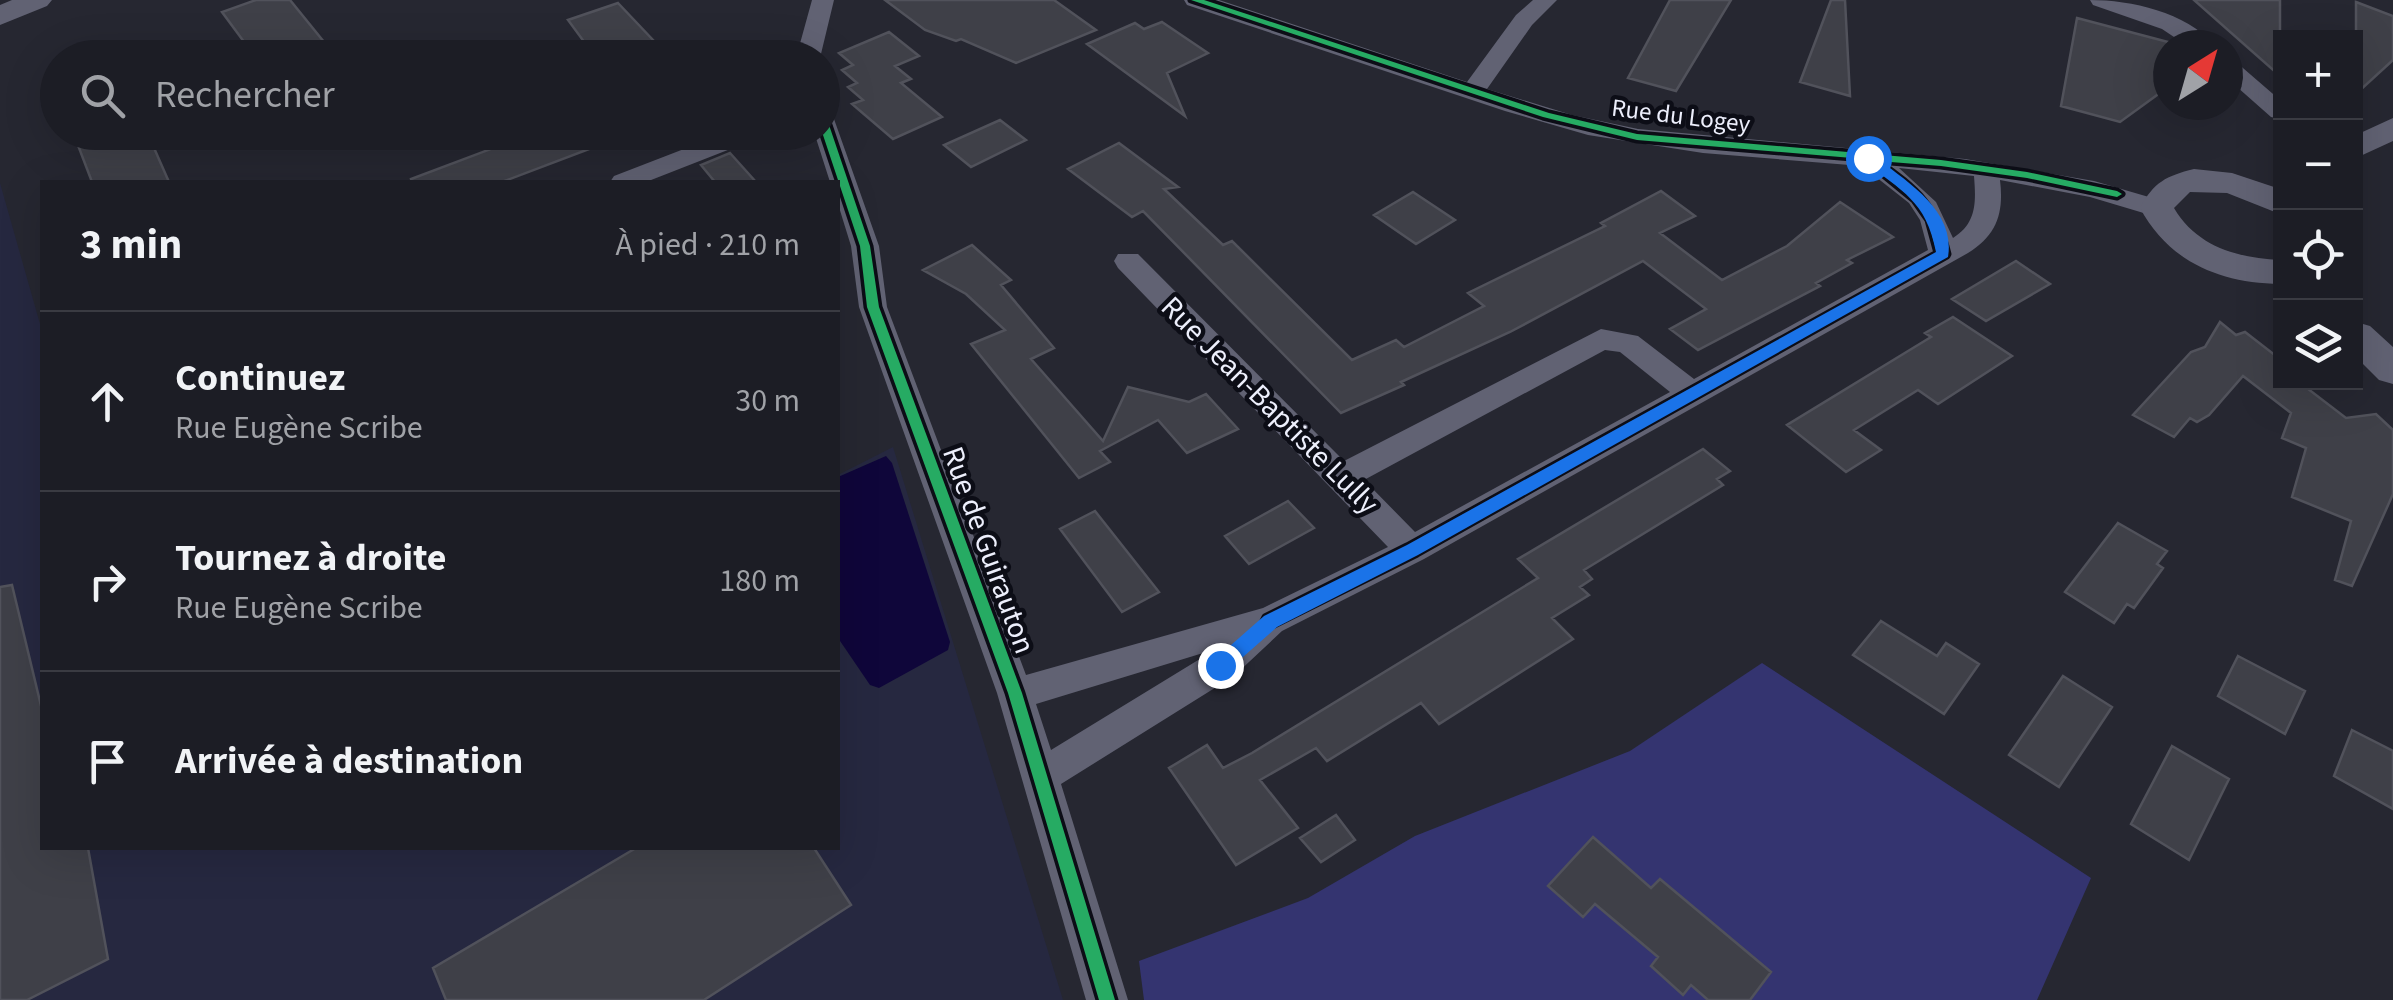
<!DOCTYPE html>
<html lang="fr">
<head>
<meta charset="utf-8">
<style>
  body { margin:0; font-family:"Source Sans 3",sans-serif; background:#25262d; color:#f1f3f6 }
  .controls { position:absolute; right:30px; top:30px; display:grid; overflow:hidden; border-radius:0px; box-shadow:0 10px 40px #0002 }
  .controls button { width:90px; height:90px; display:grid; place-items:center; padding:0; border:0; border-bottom:2px solid #3a3b42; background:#1c1d25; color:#f1f3f6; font:50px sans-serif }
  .compass { position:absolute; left:2153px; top:30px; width:90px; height:90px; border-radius:50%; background:#1c1d25; box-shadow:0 10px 40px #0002; rotate:37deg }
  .stop { position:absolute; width:30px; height:30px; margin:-22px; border:8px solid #1a73e8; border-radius:50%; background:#fff }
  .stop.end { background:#1a73e8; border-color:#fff; box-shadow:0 2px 10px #0008 }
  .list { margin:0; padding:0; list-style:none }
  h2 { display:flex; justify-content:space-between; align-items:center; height:130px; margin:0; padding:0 40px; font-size:42px }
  h2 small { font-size:32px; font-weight:400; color:#a0a2a7 }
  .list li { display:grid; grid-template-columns:65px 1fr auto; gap:30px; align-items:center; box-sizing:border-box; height:180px; padding:0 40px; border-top:2px solid #3a3b42 }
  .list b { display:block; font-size:38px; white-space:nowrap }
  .list p { margin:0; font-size:32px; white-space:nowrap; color:#a0a2a7 }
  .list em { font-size:32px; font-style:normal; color:#a0a2a7 }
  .icon { flex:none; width:55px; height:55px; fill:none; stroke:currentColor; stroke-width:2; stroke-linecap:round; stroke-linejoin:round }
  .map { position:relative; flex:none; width:2393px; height:1000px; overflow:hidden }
  .search { position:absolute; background:#1c1d25; box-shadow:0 10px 40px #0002; left:40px; top:40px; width:800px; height:110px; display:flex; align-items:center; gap:25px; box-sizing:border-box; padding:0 35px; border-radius:55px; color:#a0a2a7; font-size:38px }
  .panel { position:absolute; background:#1c1d25; box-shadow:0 10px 40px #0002; left:40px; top:180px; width:800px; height:670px; border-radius:0px }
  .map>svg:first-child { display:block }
  .built { fill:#262840 }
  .green { fill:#343470 }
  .water { fill:#0f063a }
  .building { fill:#3f4048; stroke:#51525b; stroke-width:2.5 }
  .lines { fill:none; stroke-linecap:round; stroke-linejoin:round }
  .minor { fill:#616273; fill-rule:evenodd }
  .tertiary { fill:#616273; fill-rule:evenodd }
  .cycleway-casing { stroke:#0c0d16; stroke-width:7 }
  .cycleway { fill:#26ab63; fill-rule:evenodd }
  .route { fill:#1a73e8 }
  .labels { text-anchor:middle; stroke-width:9; stroke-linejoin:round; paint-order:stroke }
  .far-street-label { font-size:25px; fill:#edeffc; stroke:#0c0d16 }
  .street-label { font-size:30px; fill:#edeffc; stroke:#0c0d16 }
</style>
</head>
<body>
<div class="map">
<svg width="2393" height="1000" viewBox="0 0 2393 1000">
  <rect width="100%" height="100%" fill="#262731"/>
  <!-- built -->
  <path class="built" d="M 0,183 L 42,331 L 42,848 L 838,848 L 838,475 L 893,447 L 1063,1000 L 0,1000 Z"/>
  <!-- green -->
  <path class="green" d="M 1762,663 L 2091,878 L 2037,1000 L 1144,1000 L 1139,961 L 1308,898 L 1415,836 L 1630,751 Z"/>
  <!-- water -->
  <path class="water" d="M 886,456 L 892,463 L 950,642 L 948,650 L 879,688 L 870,685 L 838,638 L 838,477 Z"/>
  <!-- building -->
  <path class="building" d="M 256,0 L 290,0 L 337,58 L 256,58 L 222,12 Z
    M 885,0 L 1054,0 L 1096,30 L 1016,63 L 961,39 L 956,41 L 925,30 Z
    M 1670,0 L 1731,0 L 1676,91 L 1628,78 Z
    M 1831,0 L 1845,0 L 1850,96 L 1800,82 Z
    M 2194,0 L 2280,0 L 2280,76 Z
    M 2356,2 L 2393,16 L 2393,60 L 2356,94 Z
    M 618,3 L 636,22 L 670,58 L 596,58 L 568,20 Z
    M 2077,18 L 2168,42 L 2168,87 L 2120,122 L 2061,106 Z
    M 1162,22 L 1208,53 L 1167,73 L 1185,116 L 1087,44 L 1135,23 L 1144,29 Z
    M 889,32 L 919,56 L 895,66 L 911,79 L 901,83 L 942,117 L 893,139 L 852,104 L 863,100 L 848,87 L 857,83 L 842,70 L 853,65 L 839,53 Z
    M 1000,120 L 1026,140 L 971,167 L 944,145 Z
    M 98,132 L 147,132 L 169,182 L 92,182 L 76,140 Z
    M 536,132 L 626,135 L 502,182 L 412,182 L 411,179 Z
    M 1119,143 L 1178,187 L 1164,189 L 1223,245 L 1232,241 L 1352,360 L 1396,340 L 1404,347 L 1484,306 L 1468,293 L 1605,226 L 1601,223 L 1661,191 L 1695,216 L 1660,233 L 1722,280 L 1787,246 L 1840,202 L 1893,237 L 1847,260 L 1852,263 L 1816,283 L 1820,286 L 1698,350 L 1670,329 L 1706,309 L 1643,261 L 1510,332 L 1401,382 L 1404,385 L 1341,413 L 1143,211 L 1132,217 L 1068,169 Z
    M 730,153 L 756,182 L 715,182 L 701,165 Z
    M 1413,192 L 1455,220 L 1416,244 L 1374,215 Z
    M 972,245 L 1011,280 L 1001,285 L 1054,348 L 1031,359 L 1103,441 L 1128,387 L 1189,402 L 1206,394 L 1238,429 L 1187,453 L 1158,420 L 1100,451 L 1110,462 L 1079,478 L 971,344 L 1005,330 L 966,294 L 923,270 Z
    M 2016,261 L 2050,284 L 1986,321 L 1952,299 Z
    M 1953,317 L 2012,356 L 1938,404 L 1918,390 L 1854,430 L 1881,450 L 1846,472 L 1787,425 L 1931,337 L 1925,333 Z
    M 2220,322 L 2236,335 L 2245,332 L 2280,359 L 2280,382 L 2299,382 L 2346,418 L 2376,414 L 2393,430 L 2393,494 L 2352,586 L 2335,580 L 2351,521 L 2292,497 L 2306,448 L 2282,438 L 2291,413 L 2243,376 L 2209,415 L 2197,422 L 2190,418 L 2174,437 L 2133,415 L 2191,352 L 2205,347 Z
    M 1703,449 L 1730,471 L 1717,479 L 1723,485 L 1584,570 L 1592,579 L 1580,587 L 1589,595 L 1552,618 L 1573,639 L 1439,724 L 1421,703 L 1327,761 L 1316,748 L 1260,780 L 1298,828 L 1236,865 L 1169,768 L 1207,745 L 1223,768 L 1252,753 L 1538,578 L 1518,559 Z
    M 1288,501 L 1314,528 L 1249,564 L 1225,536 Z
    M 1095,511 L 1159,592 L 1122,612 L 1060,529 Z
    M 2118,523 L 2167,551 L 2157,564 L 2163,568 L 2134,608 L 2127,604 L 2114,623 L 2065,592 Z
    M 12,585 L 42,710 L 42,848 L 88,848 L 108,959 L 27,1000 L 0,1000 L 0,587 Z
    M 1881,621 L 1937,656 L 1946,643 L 1979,664 L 1944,714 L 1853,655 Z
    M 2238,656 L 2305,691 L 2285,734 L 2218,696 Z
    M 2063,676 L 2112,707 L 2059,787 L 2009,755 Z
    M 2352,730 L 2393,751 L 2393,809 L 2334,776 Z
    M 2172,746 L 2229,779 L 2189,860 L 2131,824 Z
    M 1336,815 L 1355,840 L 1321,862 L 1300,838 Z
    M 1593,837 L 1651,888 L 1660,879 L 1771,972 L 1750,1000 L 1708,1000 L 1691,985 L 1683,995 L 1651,966 L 1658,957 L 1595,904 L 1583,917 L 1548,886 Z
    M 636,848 L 814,848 L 851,905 L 704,1000 L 446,1000 L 433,968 Z"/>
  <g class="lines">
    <!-- minor -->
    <path class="minor" d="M 812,0 L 834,0 L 820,58 L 796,58 Z
      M 1184,0 L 1219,0 L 1467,82 L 1516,15 L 1533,0 L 1557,0 L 1532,25 L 1487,89 L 1572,115 L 1638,129 L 1965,159 L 2094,181 L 2166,202 L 2170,208 L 2157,217 L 2090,197 L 2000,180 C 2004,213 1997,235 1968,253 L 1424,559 L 1282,631 L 1234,676 L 1061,784 L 1128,1000 L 1086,1000 L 997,693 L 859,307 L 851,246 L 838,204 L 838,182 L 830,182 L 814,132 L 822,132 L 822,112 L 834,119 L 879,246 L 887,307 L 1026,675 L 1263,608 L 1388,547 L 1118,268 L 1114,261 L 1118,254 L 1138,254 L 1344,461 L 1601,329 L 1638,336 L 1694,379 L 1928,250 L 1920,220 L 1909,203 L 1862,166 L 1703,153 L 1588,135 L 1505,111 L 1187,5 ZM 1899,168 L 1974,176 C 1976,202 1977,223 1953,238 L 1936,202 ZM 1605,350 L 1620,352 L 1670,392 L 1415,532 L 1364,480 ZM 1213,650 L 1208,654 L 1051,750 L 1036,704 Z
      M 2090,0 C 2131,0 2186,12 2214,45 L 2186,45 L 2162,29 L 2093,5 Z
      M 2228,60 L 2236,62 L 2280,100 L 2280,119 L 2271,117 L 2228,79 Z
      M 728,132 L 764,132 L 761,137 L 646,182 L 610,182 L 614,176 Z"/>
    <!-- tertiary -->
    <path class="tertiary" d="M 12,0 L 52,0 L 47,6 L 0,25 L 0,5 Z
      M 2393,118 L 2393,141 L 2356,158 L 2356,135 Z
      M 2194,169 L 2232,173 L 2280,189 L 2280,214 L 2227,193 L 2190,192 L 2174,208 C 2197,247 2238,258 2280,260 L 2280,284 C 2220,283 2169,262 2140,208 C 2154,182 2166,176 2194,169 Z
      M 2356,322 L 2370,326 L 2393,347 L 2393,384 L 2379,380 L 2356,357 Z"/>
    <!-- cycleway casing -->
    <g class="cycleway-casing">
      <path id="cycleway" d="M 1191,0 L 1204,0 L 1549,113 L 1637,134 L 1941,160 L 2027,172 L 2117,191 L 2122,194 L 2117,197 L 2027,178 L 1941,166 L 1878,161 C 1918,190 1936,204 1948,254 L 1947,256 L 1417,554 L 1270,627 L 1265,625 L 1263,621 L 1265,617 L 1407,546 L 1937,253 L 1928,220 L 1914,200 L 1864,159 L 1637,140 L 1543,117 Z
        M 822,116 L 827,119 L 870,246 L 879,307 L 1022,693 L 1115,1000 L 1099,1000 L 1008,693 L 867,307 L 860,246 L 822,132 Z"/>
    </g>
    <!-- cycleway -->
    <use href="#cycleway" class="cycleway"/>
  </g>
  <!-- route -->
  <path class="route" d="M 1864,155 L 1873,155 C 1905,181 1956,209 1948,257 L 1418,555 L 1277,627 L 1227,671 L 1214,671 L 1214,660 L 1264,616 L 1407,545 L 1936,252 C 1926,200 1902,192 1864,161 Z"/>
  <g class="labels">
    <!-- far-street labels -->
    <g class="far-street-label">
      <text transform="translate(1681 115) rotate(7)" y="9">Rue du Logey</text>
    </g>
    <!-- street labels -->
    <g class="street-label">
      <text transform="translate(1270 405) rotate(45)" y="10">Rue Jean-Baptiste Lully</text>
      <text transform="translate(989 550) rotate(70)" y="10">Rue de Guirauton</text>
    </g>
  </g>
</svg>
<div class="controls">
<button>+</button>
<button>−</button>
<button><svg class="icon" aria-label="locate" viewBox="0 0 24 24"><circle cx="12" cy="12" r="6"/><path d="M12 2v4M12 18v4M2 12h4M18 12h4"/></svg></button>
<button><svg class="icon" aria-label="layers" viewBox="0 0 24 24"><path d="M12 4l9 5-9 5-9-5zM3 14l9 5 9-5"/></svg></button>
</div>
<svg class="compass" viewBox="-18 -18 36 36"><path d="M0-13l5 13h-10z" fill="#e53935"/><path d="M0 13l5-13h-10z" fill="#a0a2a7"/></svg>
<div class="stop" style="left:1868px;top:158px"></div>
<div class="stop end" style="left:1220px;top:665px"></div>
<div class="search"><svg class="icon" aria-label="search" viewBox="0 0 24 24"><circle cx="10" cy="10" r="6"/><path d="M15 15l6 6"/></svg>Rechercher</div>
<section class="panel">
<h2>3 min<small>À pied · 210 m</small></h2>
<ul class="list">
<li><svg class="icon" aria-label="ahead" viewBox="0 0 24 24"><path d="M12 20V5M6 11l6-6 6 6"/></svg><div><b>Continuez</b><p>Rue Eugène Scribe</p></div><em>30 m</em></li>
<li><svg class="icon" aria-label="right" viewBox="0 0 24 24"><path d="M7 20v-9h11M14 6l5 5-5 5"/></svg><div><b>Tournez à droite</b><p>Rue Eugène Scribe</p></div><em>180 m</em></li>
<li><svg class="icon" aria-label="arrive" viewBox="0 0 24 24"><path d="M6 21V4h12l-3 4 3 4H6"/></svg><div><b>Arrivée à destination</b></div></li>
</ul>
</section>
</div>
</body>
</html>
